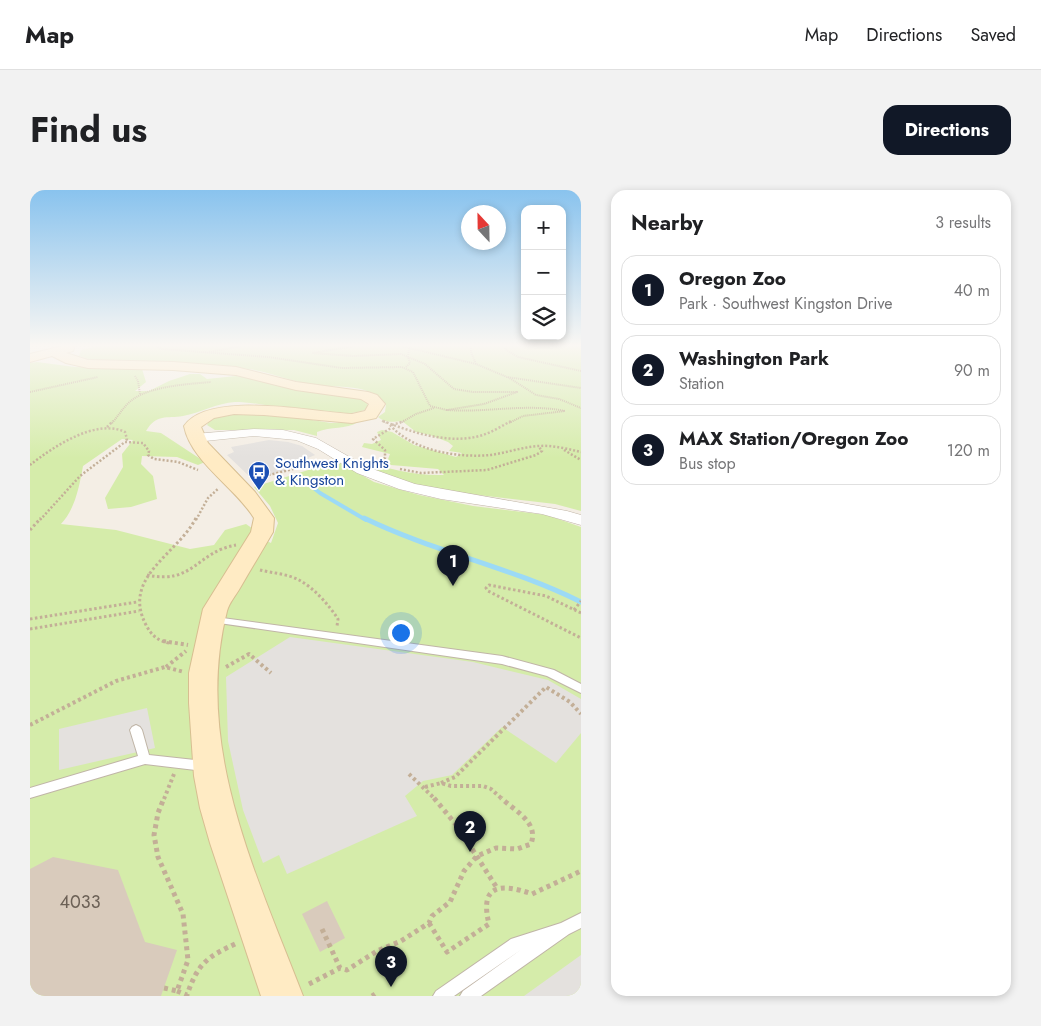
<!DOCTYPE html>
<html lang="en">
<head>
<meta charset="utf-8">
<style>
  body { margin:0; font-family:Jost,sans-serif; background:#f2f2f2; color:#202124 }
  .controls { position:absolute; right:15px; top:15px; display:grid; overflow:hidden; border-radius:10px; box-shadow:0 2px 8px #0003 }
  .controls button { width:45px; height:45px; display:grid; place-items:center; padding:0; border:0; border-bottom:1px solid #e0e0e0; background:#fff; color:#202124; font:25px sans-serif }
  .compass { position:absolute; left:431px; top:15px; width:45px; height:45px; border-radius:50%; background:#fff; box-shadow:0 2px 8px #0003; rotate:338deg }
  .you { position:absolute; left:370px; top:442px; width:18px; height:18px; margin:-12px; border:4px solid #fff; border-radius:50%; background:#1a73e8; box-shadow:0 0 0 8px #1a73e833 }
  .badge { display:grid; place-items:center; width:32px; height:32px; border-radius:50%; background:#111827; color:#fff; font-size:16px; font-weight:700 }
  .pin { position:absolute; translate:-50% -41px; filter:drop-shadow(0 1px 2px #0008) }
  .pin::after { content:''; position:absolute; top:26px; width:18px; height:15px; background:inherit; clip-path:polygon(0 0,100% 0,50% 100%) }
  .list { margin:0; padding:0; list-style:none }
  h2 { display:flex; justify-content:space-between; align-items:center; height:65px; margin:0; padding:0 20px; font-size:21px }
  h2 small { font-size:16px; font-weight:400; color:#757577 }
  .list li { display:grid; grid-template-columns:32px 1fr auto; gap:15px; align-items:center; box-sizing:border-box; height:70px; margin:0 10px 10px; padding:0 10px; border:1px solid #e0e0e0; border-radius:15px }
  .list b { display:block; font-size:19px; white-space:nowrap }
  .list p { margin:0; font-size:16px; white-space:nowrap; color:#757577 }
  .list em { font-size:16px; font-style:normal; color:#757577 }
  .icon { flex:none; width:28px; height:28px; fill:none; stroke:currentColor; stroke-width:2; stroke-linecap:round; stroke-linejoin:round }
  .map { position:relative; flex:none; width:551px; height:806px; overflow:hidden; border-radius:15px }
  header { display:flex; align-items:center; gap:30px; box-sizing:border-box; height:70px; padding:0 25px; background:#fff; border-bottom:1px solid #e0e0e0 }
  header strong { font-size:24px }
  nav { display:flex; gap:28px; margin-inline-start:auto; font-size:18px }
  .intro { display:flex; align-items:center; justify-content:space-between; box-sizing:border-box; height:120px; padding:0 30px }
  h1 { margin:0; font-size:35px }
  .button { padding:12px 22px; border-radius:15px; background:#111827; color:#fff; font-size:18px; font-weight:700 }
  main { display:flex; gap:30px; padding:0 30px }
  aside { flex:1; background:#fff; border-radius:15px; box-shadow:0 2px 8px #0003 }
  .map>svg:first-child { display:block }
  .green { fill:#d5ecaa }
  .parking { fill:#e4e1de }
  .lines { fill:none; stroke-linecap:round; stroke-linejoin:round }
  .stream-far1 { stroke:#9cdaf6; stroke-width:4 }
  .stream { stroke:#9cdaf6; stroke-width:5 }
  .building { fill:#d9cbbc }
  .lane-casing { stroke:#c0b5a7; stroke-width:2 }
  .street-casing { stroke:#c0b5a7; stroke-width:1 }
  .secondary-casing { stroke:#d7be91; stroke-width:2 }
  .path-far4 { stroke:#c3af97; stroke-width:2; stroke-dasharray:1 1; stroke-linecap:butt }
  .path-far3 { stroke:#c3af97; stroke-width:2.5; stroke-dasharray:2 2; stroke-linecap:butt }
  .path-far2 { stroke:#c3af97; stroke-width:3; stroke-dasharray:2.5 2.5; stroke-linecap:butt }
  .path-far1 { stroke:#c3af97; stroke-width:4; stroke-dasharray:3 3; stroke-linecap:butt }
  .path { stroke:#c3af97; stroke-width:5; stroke-dasharray:4 4; stroke-linecap:butt }
  .lane { fill:#fff; fill-rule:evenodd }
  .street { fill:#fff; fill-rule:evenodd }
  .secondary { fill:#ffebc4; fill-rule:evenodd }
  .labels { text-anchor:middle; stroke-width:4; stroke-linejoin:round; paint-order:stroke }
  .far-transit-label { font-size:15px; fill:#164399; stroke:#fff; text-anchor:start }
  .near-number-label { font-size:18px; fill:#6c6156 }
</style>
</head>
<body>
<header>
<strong>Map</strong>
<nav><a>Map</a><a>Directions</a><a>Saved</a></nav>
</header>
<div class="intro"><h1>Find us</h1><a class="button">Directions</a></div>
<main>
<div class="map">
<svg width="551" height="806" viewBox="0 0 551 806">
  <rect width="100%" height="100%" fill="#f4eee5"/>
  <!-- green -->
  <path class="green" d="M 67,156 L 551,156 L 551,321 L 525,314 L 406,300 L 375,292 L 327,272 L 331,270 C 359,279 385,286 414,285 L 408,279 L 361,275 L 357,272 L 360,264 L 332,257 L 334,253 L 342,254 L 351,250 L 347,242 L 352,240 L 362,242 L 384,255 L 426,267 L 432,263 L 419,261 L 423,256 L 418,252 L 400,245 L 386,242 L 372,231 C 362,232 355,233 348,227 L 355,222 L 356,214 C 340,193 308,198 285,195 C 262,192 241,182 218,179 C 166,172 113,172 61,170 L 49,166 L 51,160 Z
    M 7,172 L 45,177 L 112,179 L 116,192 L 105,201 L 119,201 L 139,191 L 160,184 L 170,184 L 177,189 L 206,186 L 335,209 L 339,218 C 303,235 244,212 205,212 C 187,213 170,223 153,226 C 136,229 127,223 116,241 L 131,243 L 175,272 L 168,275 L 147,267 L 112,266 L 111,274 L 123,286 L 127,309 L 101,317 L 78,319 L 75,308 L 93,277 L 92,264 L 103,250 L 92,249 L 53,276 C 49,298 45,319 31,334 L 86,340 L 160,359 L 184,355 L 195,340 L 216,334 L 226,341 L 229,347 L 241,353 L 248,333 L 240,316 L 224,297 L 307,271 L 344,292 L 389,305 L 443,316 L 517,325 L 551,337 L 551,806 L 0,806 L 0,173 Z
    M 225,221 L 301,233 L 328,232 C 316,240 301,236 287,242 L 287,246 L 264,240 L 185,240 L 177,235 L 181,228 L 198,223 Z"/>
  <!-- parking -->
  <path class="parking" d="M 239,250 L 258,252 L 272,256 L 285,265 L 278,268 L 284,272 L 237,286 L 232,282 L 219,286 L 197,265 L 204,262 L 201,257 Z
    M 260,447 L 443,472 L 518,490 L 551,509 L 551,543 L 526,573 L 472,537 L 422,585 L 393,591 L 375,606 L 387,626 L 257,684 L 249,665 L 233,673 L 213,620 L 198,551 L 196,487 Z
    M 117,518 L 125,558 L 29,580 L 29,539 Z
    M 551,765 L 551,806 L 494,806 Z"/>
  <g class="lines">
    <!-- stream-far1 -->
    <path class="stream-far1" d="M 270,287 L 290,303 L 336,330"/>
    <!-- stream -->
    <path class="stream" d="M 334,328 C 404,362 481,377 551,412"/>
  </g>
  <!-- building -->
  <path class="building" d="M 23,667 L 88,680 L 115,752 L 147,760 L 131,806 L 0,806 L 0,679 Z
    M 297,711 L 315,748 L 290,762 L 272,724 Z"/>
  <g class="lines">
    <!-- lane casing -->
    <g class="lane-casing">
      <path id="lane" d="M 185,427 L 472,466 L 524,480 L 551,494 L 551,503 L 517,486 L 472,474 L 182,432 L 180,430 L 182,428 Z
        M 106,535 L 110,537 L 112,540 L 119,565 L 174,571 L 178,572 L 180,576 L 178,580 L 174,581 L 115,574 L 0,608 L 0,598 L 108,566 L 100,540 L 102,537 Z
        M 551,723 L 551,738 L 539,744 L 451,806 L 430,806 L 433,801 L 492,759 L 424,806 L 403,806 L 406,801 L 481,749 L 531,733 Z"/>
    </g>
    <!-- street casing -->
    <g class="street-casing">
      <path id="street" d="M 224,239 L 253,240 L 286,248 L 337,277 L 385,294 L 537,321 L 551,325 L 551,335 L 512,324 L 411,309 L 369,299 L 327,283 L 288,259 L 266,250 L 224,246 L 165,252 L 159,248 L 165,244 Z"/>
    </g>
    <!-- secondary casing -->
    <g class="secondary-casing">
      <path id="secondary" d="M 32,156 L 43,156 L 44,158 L 43,161 L 36,163 L 58,170 L 143,172 L 206,177 L 266,192 L 338,202 L 347,205 L 355,214 L 346,228 L 322,233 L 234,225 L 204,224 L 184,228 L 171,237 L 178,253 L 225,302 L 244,328 L 243,342 C 232,361 221,379 210,398 C 206,405 199,413 197,421 C 163,555 226,684 273,806 L 231,806 L 180,653 L 170,618 L 164,586 L 159,513 L 159,483 L 173,419 L 221,342 L 224,328 C 205,297 161,272 154,236 C 179,200 282,222 322,224 L 335,221 L 339,214 L 331,209 L 266,200 L 206,185 L 143,180 L 58,178 L 36,173 L 22,166 L 0,172 L 0,164 Z"/>
    </g>
    <!-- path-far4 -->
    <path class="path-far4" d="M 126,156 L 132,159 L 238,167 L 312,178 L 372,177 L 383,182 L 400,216 L 417,220
      M 325,156 L 282,163 L 324,166 L 371,164 L 395,174 L 424,199 L 443,202 L 487,202 L 454,214 L 417,220 C 456,223 496,213 535,221 L 493,226 L 479,233
      M 371,156 L 446,174 L 477,187 L 551,198
      M 441,156 L 441,162 L 446,174
      M 476,156 L 475,159 L 488,167 L 551,181
      M 179,162 L 212,156
      M 376,177 L 380,173 L 378,167 L 379,158
      M 105,186 L 108,191 L 110,204
      M 478,187 L 506,205 L 529,209 L 551,218
      M 0,202 L 68,187
      M 352,231 L 357,233
      M 82,233 C 89,225 94,216 102,210 C 120,196 159,194 181,192
      M 370,233 L 386,224 L 404,218"/>
    <!-- path-far3 -->
    <path class="path-far3" d="M 353,231 C 384,243 420,255 453,245 C 462,242 472,236 481,231
      M 360,235 C 383,261 427,268 460,265 C 476,263 492,257 509,256 C 523,255 538,259 551,262
      M 362,235 L 374,231
      M 77,237 L 83,231
      M 534,260 L 551,270
      M 346,271 L 355,268 L 355,260 L 343,249 L 361,238
      M 0,275 C 23,257 66,228 95,242 L 97,249 L 95,252 L 113,253 L 119,261 L 118,265 L 124,269 L 148,272 L 168,280
      M 370,279 L 391,283 L 457,280 L 506,265 L 512,261 L 509,257
      M 223,289 L 279,275 L 297,275
      M 10,330 L 50,286 L 95,252
      M 166,330 L 178,308 L 189,298"/>
    <!-- path-far2 -->
    <path class="path-far2" d="M 0,340 L 11,328
      M 230,380 C 242,383 258,384 269,390 C 284,398 299,415 308,429 L 307,436
      M 117,385 C 164,395 166,362 206,355
      M 544,420 L 551,411
      M 551,423 L 516,406 L 459,395 L 456,398 L 458,401 L 551,448
      M 0,429 L 107,412
      M 0,439 L 109,421
      M 139,453 C 128,451 121,445 116,435 C 91,387 147,365 166,328"/>
    <!-- path-far1 -->
    <path class="path-far1" d="M 133,451 L 158,455
      M 136,477 L 156,461
      M 196,477 L 219,464 L 241,483
      M 0,535 L 86,491 L 135,477 L 154,482
      M 379,584 L 405,609
      M 411,593 L 425,587 L 516,497 L 540,512 L 551,524
      M 395,597 L 411,593 L 421,596 L 453,596 L 461,599 L 472,609
      M 134,609 L 144,584"/>
    <!-- path -->
    <path class="path" d="M 404,608 L 428,637 L 467,698
      M 399,733 L 417,762 L 459,734 C 449,694 471,693 502,704 L 551,681
      M 292,739 L 310,778
      M 279,794 L 310,778 L 317,780 L 347,761 L 371,751 L 399,733 L 402,726 L 420,712 L 434,681 L 447,666 L 466,658 L 487,659 L 501,654 C 509,632 485,621 471,608
      M 134,798 L 147,801 L 158,770 L 153,724 L 128,667 L 124,645 L 128,623 L 134,608
      M 147,801 L 157,805 C 168,773 177,767 207,753
      M 342,806 L 345,804"/>
    <!-- lane -->
    <use href="#lane" class="lane"/>
    <!-- street -->
    <use href="#street" class="street"/>
    <!-- secondary -->
    <use href="#secondary" class="secondary"/>
  </g>
  <!-- sky -->
  <linearGradient id="sky" x2="0" y2="1"><stop stop-color="#89c3ee"/><stop offset="0.58" stop-color="#faf7f3"/><stop offset="1" stop-color="#faf7f3" stop-opacity="0"/></linearGradient>
  <rect width="551" height="268" fill="url(#sky)"/>
  <!-- icons -->
  <defs>
    <g id="bus-pin" transform="scale(1.125)"><path d="M0 17L-7.5 6A9.5 9.5 0 1 1 7.5 6Z" fill="#1a4fb4" stroke="#fff"/><path d="M-5-6H5V4H4V6H2V4H-2V6H-4V4H-5ZM-3.5-4V0h7V-4ZM-3.5 1.2v1.5H-2V1.2ZM2 1.2v1.5H3.5V1.2Z" fill="#fff"/></g>
  </defs>
  <g fill-rule="evenodd">
    <use href="#bus-pin" x="229" y="282"/>
  </g>
  <g class="labels">
    <!-- far-transit labels -->
    <g class="far-transit-label">
      <text x="245" y="278">Southwest Knights<tspan x="245" dy="17">&amp; Kingston</tspan></text>
    </g>
    <!-- near-number labels -->
    <g class="near-number-label">
      <text x="50" y="718">4033</text>
    </g>
  </g>
</svg>
<div class="controls">
<button>+</button>
<button>−</button>
<button><svg class="icon" aria-label="layers" viewBox="0 0 24 24"><path d="M12 4l9 5-9 5-9-5zM3 14l9 5 9-5"/></svg></button>
</div>
<svg class="compass" viewBox="-18 -18 36 36"><path d="M0-13l5 13h-10z" fill="#e53935"/><path d="M0 13l5-13h-10z" fill="#757577"/></svg>
<div class="you"></div>
<div class="pin badge" style="left:423px;top:396px">1</div>
<div class="pin badge" style="left:440px;top:662px">2</div>
<div class="pin badge" style="left:361px;top:797px">3</div>
</div>
<aside>
<h2>Nearby<small>3 results</small></h2>
<ul class="list">
<li><span class="badge">1</span><div><b>Oregon Zoo</b><p>Park · Southwest Kingston Drive</p></div><em>40 m</em></li>
<li><span class="badge">2</span><div><b>Washington Park</b><p>Station</p></div><em>90 m</em></li>
<li><span class="badge">3</span><div><b>MAX Station/Oregon Zoo</b><p>Bus stop</p></div><em>120 m</em></li>
</ul>
</aside>
</main>
</body>
</html>
